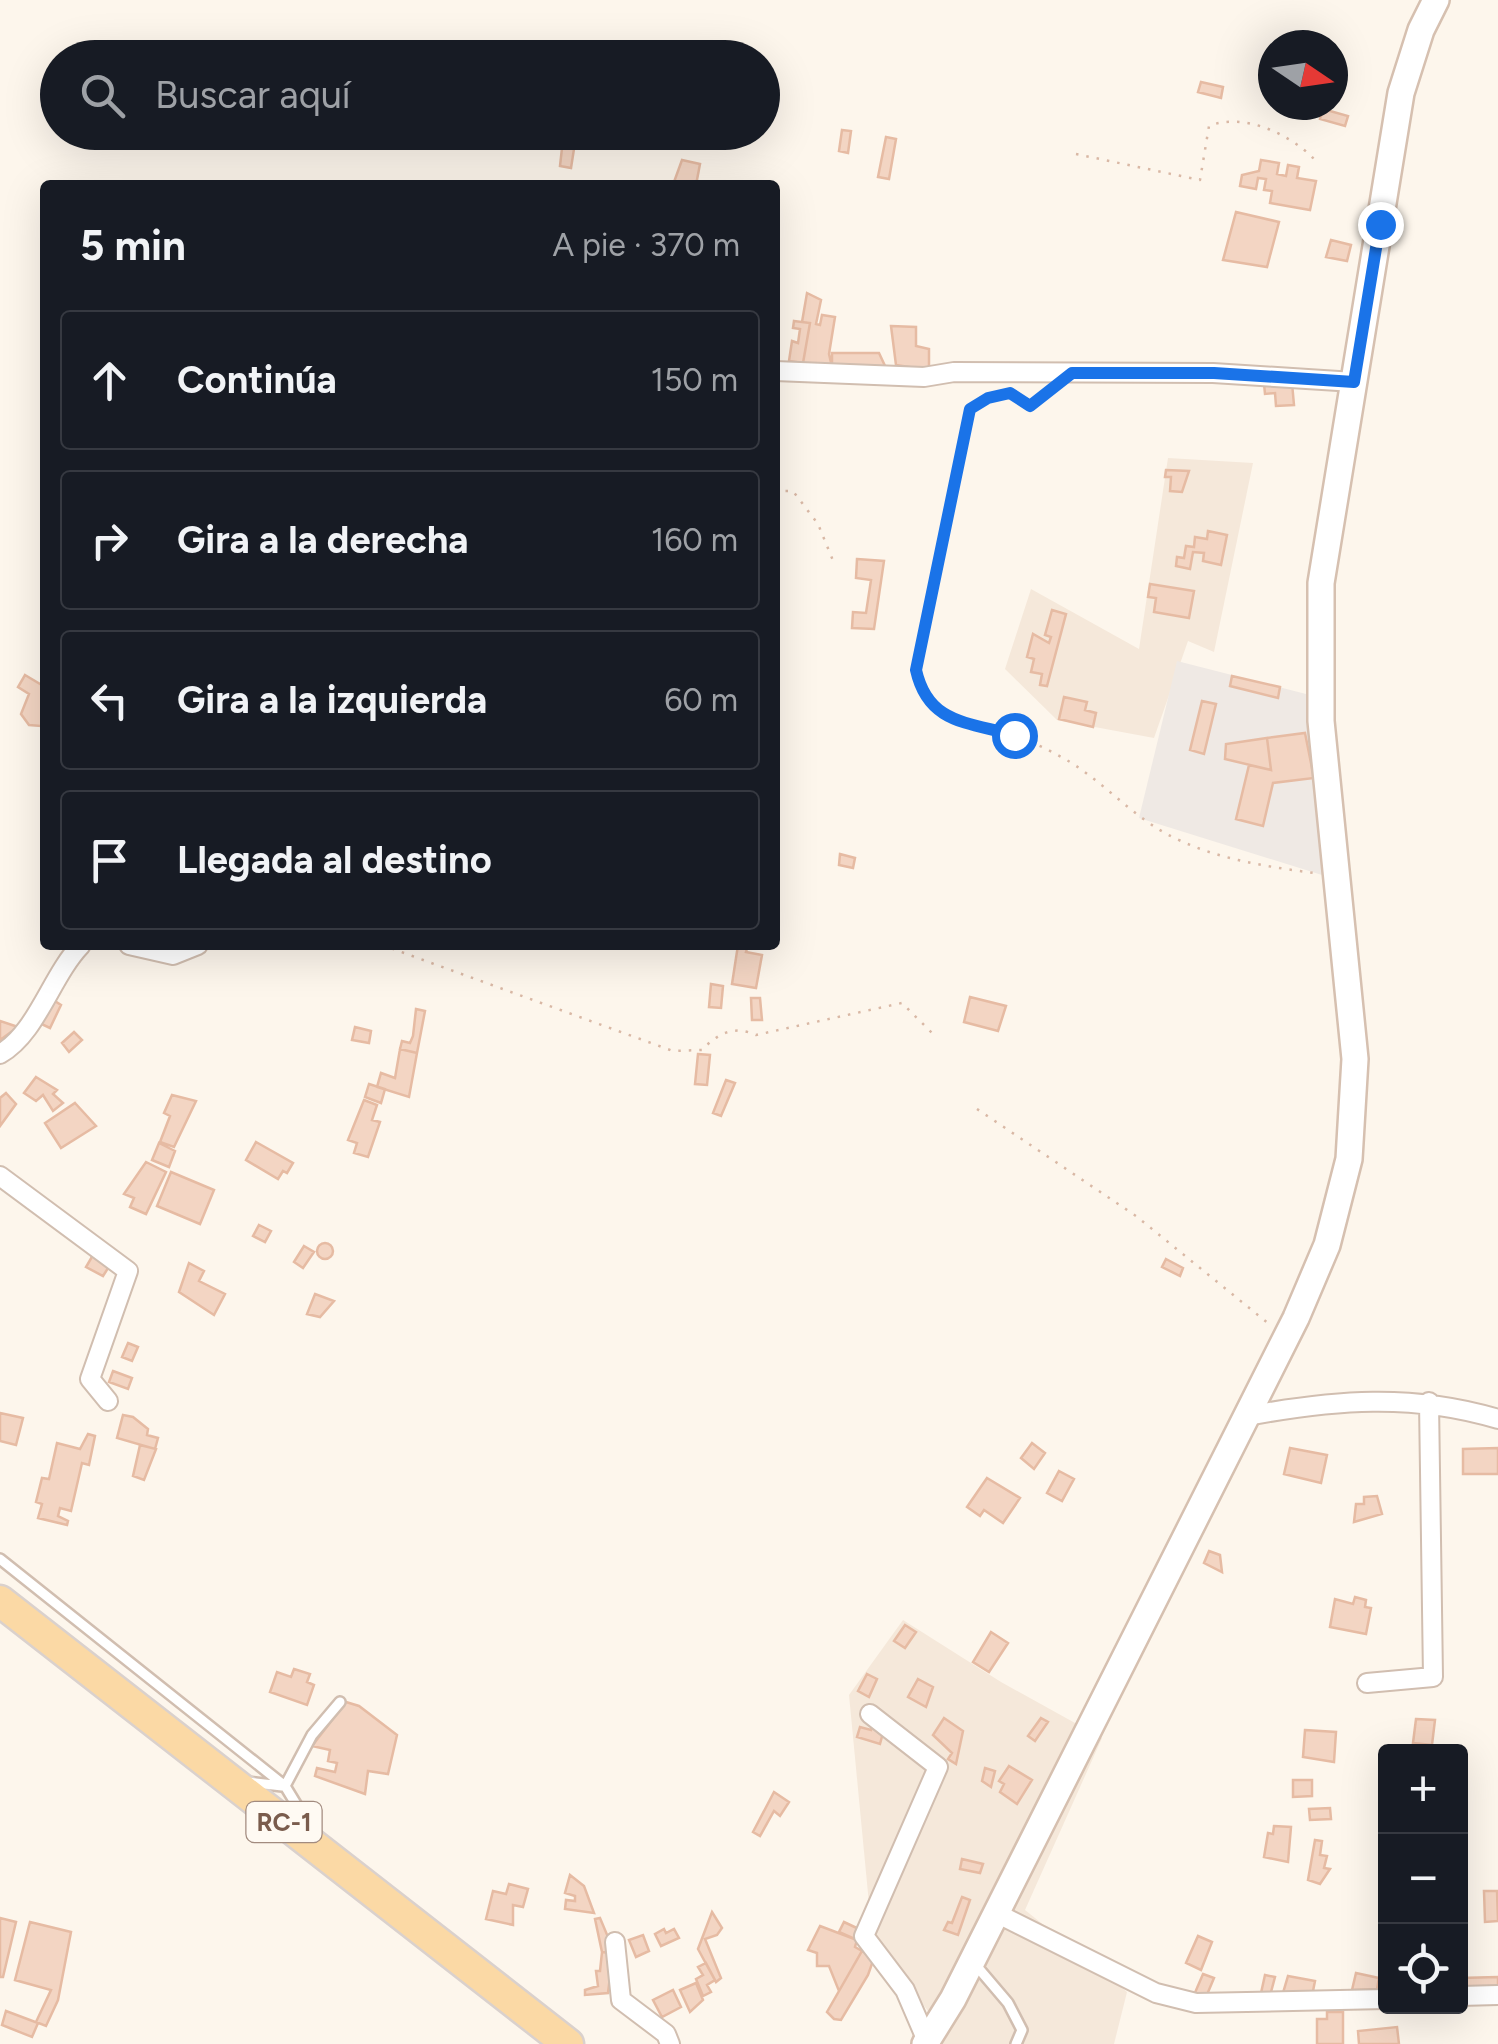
<!DOCTYPE html>
<html lang="es">
<head>
<meta charset="utf-8">
<style>
  body { margin:0; font-family:Figtree,sans-serif; background:#20242c; color:#f1f3f6 }
  .controls { position:absolute; right:30px; bottom:30px; display:grid; overflow:hidden; border-radius:10px; box-shadow:0 10px 40px #0002 }
  .controls button { width:90px; height:90px; display:grid; place-items:center; padding:0; border:0; border-bottom:2px solid #363941; background:#171b24; color:#f1f3f6; font:50px sans-serif }
  .compass { position:absolute; left:1258px; top:30px; width:90px; height:90px; border-radius:50%; background:#171b24; box-shadow:0 10px 40px #0002; rotate:103deg }
  .stop { position:absolute; width:30px; height:30px; margin:-22px; border:8px solid #1a73e8; border-radius:50%; background:#fff }
  .stop.end { background:#1a73e8; border-color:#fff; box-shadow:0 2px 10px #0008 }
  .list { margin:0; padding:0; list-style:none }
  h2 { display:flex; justify-content:space-between; align-items:center; height:130px; margin:0; padding:0 40px; font-size:42px }
  h2 small { font-size:32px; font-weight:400; color:#9ea1a6 }
  .list li { display:grid; grid-template-columns:65px 1fr auto; gap:30px; align-items:center; box-sizing:border-box; height:140px; margin:0 20px 20px; padding:0 20px; border:2px solid #363941; border-radius:10px }
  .list b { display:block; font-size:38px; white-space:nowrap }
  .list em { font-size:32px; font-style:normal; color:#9ea1a6 }
  .icon { flex:none; width:55px; height:55px; fill:none; stroke:currentColor; stroke-width:2; stroke-linecap:round; stroke-linejoin:round }
  .map { position:relative; flex:none; width:1498px; height:2044px; overflow:hidden }
  .search { position:absolute; background:#171b24; box-shadow:0 10px 40px #0002; left:40px; top:40px; width:740px; height:110px; display:flex; align-items:center; gap:25px; box-sizing:border-box; padding:0 35px; border-radius:55px; color:#9ea1a6; font-size:38px }
  .panel { position:absolute; background:#171b24; box-shadow:0 10px 40px #0002; left:40px; top:180px; width:740px; height:770px; border-radius:10px }
  .map>svg:first-child { display:block }
  .residential { fill:#f5e8da }
  .industrial { fill:#efe9e4 }
  .building { fill:#f3d5c3; stroke:#e6bba3; stroke-width:2.5 }
  .lines { fill:none; stroke-linecap:round; stroke-linejoin:round }
  .lane-casing { stroke:#d1beb0; stroke-width:14 }
  .street-casing { stroke:#d1beb0; stroke-width:22 }
  .secondary-casing { stroke:#d6c0b0; stroke-width:30 }
  .primary-casing { stroke:#dad1cd; stroke-width:35 }
  .path { stroke:#d9b8a5; stroke-width:2.5; stroke-dasharray:2.5 8; stroke-linecap:butt }
  .lane { stroke:#fff; stroke-width:9 }
  .street { stroke:#fff; stroke-width:18 }
  .secondary { stroke:#fff; stroke-width:25 }
  .primary { stroke:#fbd9a5; stroke-width:30 }
  .route { stroke:#1a73e8; stroke-width:12 }
  .labels { text-anchor:middle; stroke-width:10; stroke-linejoin:round; paint-order:stroke }
  .shield { fill:#fffaf3; stroke:#a28b7f; stroke-width:2.5 }
  .shield-label { font-size:25px; font-weight:bold; fill:#7a5c4d }
</style>
</head>
<body>
<div class="map">
<svg width="1498" height="2044" viewBox="0 0 1498 2044">
  <rect width="100%" height="100%" fill="#fdf6ec"/>
  <!-- residential -->
  <path class="residential" d="M 1168,458 L 1253,463 L 1214,652 L 1188,641 L 1154,738 L 1057,720 L 1005,669 L 1031,589 L 1139,649 Z
    M 903,1620 L 1001,1682 L 1102,1738 L 1025,1910 L 1127,1992 L 1114,2044 L 911,2044 L 933,2018 L 872,1935 L 849,1695 Z"/>
  <!-- industrial -->
  <path class="industrial" d="M 1177,661 L 1306,694 L 1322,875 L 1139,818 Z"/>
  <!-- building -->
  <path class="building" d="M 1201,82 L 1223,87 L 1221,98 L 1198,92 Z
    M 1323,109 L 1348,116 L 1345,126 L 1320,119 Z
    M 842,130 L 851,131 L 848,153 L 839,151 Z
    M 886,137 L 896,139 L 889,179 L 878,177 Z
    M 562,148 L 574,149 L 571,168 L 560,166 Z
    M 682,160 L 700,164 L 696,185 L 674,182 Z
    M 1261,160 L 1279,163 L 1277,174 L 1286,176 L 1288,165 L 1299,167 L 1297,178 L 1316,181 L 1310,210 L 1270,203 L 1272,191 L 1264,190 L 1266,179 L 1258,178 L 1256,189 L 1240,186 L 1242,175 L 1259,171 Z
    M 1236,212 L 1279,222 L 1267,267 L 1223,260 Z
    M 1331,240 L 1351,245 L 1347,261 L 1326,257 Z
    M 807,293 L 821,300 L 816,324 L 820,325 L 822,315 L 835,317 L 829,354 L 832,367 L 803,363 L 810,323 L 802,322 Z
    M 794,321 L 810,323 L 803,363 L 789,361 L 792,341 L 798,343 L 800,329 L 793,328 Z
    M 891,326 L 916,327 L 916,346 L 929,349 L 929,370 L 896,365 Z
    M 832,353 L 879,353 L 886,368 L 832,367 Z
    M 1292,383 L 1294,405 L 1276,406 L 1275,393 L 1265,394 L 1264,384 Z
    M 1166,470 L 1189,471 L 1182,492 L 1170,491 L 1171,477 L 1165,477 Z
    M 1208,531 L 1227,535 L 1221,565 L 1203,561 L 1204,553 L 1193,552 L 1190,569 L 1176,566 L 1177,557 L 1184,558 L 1186,546 L 1194,547 L 1195,537 L 1207,539 Z
    M 857,559 L 884,561 L 874,629 L 852,628 L 853,612 L 866,613 L 871,580 L 856,578 Z
    M 1150,584 L 1194,591 L 1189,618 L 1154,612 L 1156,598 L 1148,597 Z
    M 1052,610 L 1066,614 L 1047,686 L 1040,685 L 1042,674 L 1031,672 L 1034,659 L 1027,657 L 1033,634 L 1049,643 L 1051,637 L 1045,635 Z
    M 25,675 L 45,687 L 45,718 L 41,726 L 29,725 L 21,714 L 29,694 L 18,687 Z
    M 1232,676 L 1280,687 L 1278,698 L 1230,686 Z
    M 1064,697 L 1087,702 L 1085,710 L 1096,713 L 1093,727 L 1059,719 Z
    M 1202,701 L 1216,704 L 1204,754 L 1190,750 Z
    M 1305,733 L 1314,778 L 1273,783 L 1263,826 L 1236,819 L 1249,765 L 1271,770 L 1267,738 Z
    M 1267,738 L 1271,770 L 1225,759 L 1226,744 Z
    M 840,854 L 855,858 L 853,868 L 839,865 Z
    M 738,945 L 748,945 L 746,952 L 762,955 L 756,988 L 732,984 Z
    M 711,984 L 723,986 L 721,1008 L 709,1007 Z
    M 47,996 L 61,1005 L 50,1028 L 35,1021 Z
    M 970,997 L 1006,1006 L 998,1031 L 964,1022 Z
    M 751,998 L 760,998 L 762,1020 L 752,1020 Z
    M 416,1009 L 425,1011 L 417,1053 L 400,1049 L 402,1041 L 410,1043 L 413,1036 Z
    M 0,1021 L 18,1027 L 0,1040 Z
    M 355,1027 L 371,1031 L 369,1043 L 352,1040 Z
    M 74,1032 L 82,1040 L 69,1052 L 62,1043 Z
    M 400,1049 L 417,1053 L 409,1097 L 377,1087 L 381,1073 L 395,1078 Z
    M 698,1054 L 710,1055 L 707,1085 L 695,1084 Z
    M 36,1077 L 57,1090 L 53,1094 L 63,1103 L 53,1111 L 43,1095 L 36,1101 L 24,1093 Z
    M 726,1080 L 735,1083 L 721,1116 L 713,1113 Z
    M 369,1084 L 385,1089 L 381,1103 L 365,1097 Z
    M 6,1093 L 16,1104 L 0,1126 L 0,1098 Z
    M 172,1095 L 196,1101 L 174,1147 L 160,1142 L 170,1116 L 164,1113 Z
    M 364,1100 L 377,1105 L 372,1120 L 380,1122 L 368,1157 L 354,1153 L 357,1143 L 348,1140 Z
    M 75,1103 L 96,1126 L 61,1148 L 45,1123 Z
    M 256,1142 L 293,1163 L 287,1173 L 283,1171 L 278,1179 L 246,1160 Z
    M 159,1143 L 175,1151 L 169,1167 L 152,1160 Z
    M 146,1162 L 166,1172 L 146,1214 L 130,1207 L 134,1198 L 124,1194 Z
    M 171,1172 L 214,1190 L 200,1224 L 157,1206 Z
    M 259,1225 L 271,1231 L 265,1242 L 253,1236 Z
    M317 1251a8 8 0 1 1 16 0a8 8 0 1 1-16 0Z
    M 304,1246 L 314,1252 L 303,1268 L 294,1262 Z
    M 93,1255 L 110,1265 L 103,1276 L 86,1267 Z
    M 1166,1259 L 1183,1268 L 1180,1276 L 1162,1267 Z
    M 189,1263 L 204,1271 L 199,1281 L 225,1294 L 214,1315 L 179,1292 Z
    M 315,1294 L 334,1301 L 320,1317 L 307,1314 Z
    M 128,1343 L 138,1347 L 132,1361 L 122,1357 Z
    M 113,1371 L 132,1378 L 128,1389 L 109,1382 Z
    M 0,1413 L 23,1418 L 16,1445 L 0,1441 Z
    M 123,1415 L 133,1417 L 148,1429 L 147,1435 L 158,1438 L 155,1449 L 117,1438 Z
    M 88,1434 L 95,1436 L 89,1465 L 82,1463 L 71,1511 L 60,1508 L 58,1516 L 68,1521 L 67,1525 L 38,1518 L 42,1504 L 36,1502 L 42,1478 L 49,1479 L 57,1443 L 80,1449 Z
    M 1032,1443 L 1045,1453 L 1034,1469 L 1021,1458 Z
    M 140,1445 L 156,1449 L 144,1480 L 133,1476 Z
    M 1290,1448 L 1327,1455 L 1321,1483 L 1284,1474 Z
    M 1498,1448 L 1498,1474 L 1463,1474 L 1463,1449 Z
    M 1059,1471 L 1074,1479 L 1062,1501 L 1047,1493 Z
    M 987,1478 L 1020,1498 L 1003,1523 L 984,1510 L 980,1516 L 967,1507 Z
    M 1377,1496 L 1382,1514 L 1354,1522 L 1356,1504 L 1364,1504 L 1364,1497 Z
    M 1209,1551 L 1220,1555 L 1222,1572 L 1204,1563 Z
    M 1355,1597 L 1366,1600 L 1365,1607 L 1371,1608 L 1366,1634 L 1330,1627 L 1335,1599 L 1353,1604 Z
    M 905,1625 L 916,1632 L 905,1648 L 894,1641 Z
    M 991,1632 L 1008,1643 L 989,1672 L 973,1662 Z
    M 294,1669 L 310,1674 L 307,1682 L 314,1685 L 307,1705 L 270,1692 L 277,1672 L 291,1677 Z
    M 867,1674 L 877,1679 L 869,1697 L 858,1691 Z
    M 918,1679 L 933,1687 L 926,1707 L 908,1697 Z
    M 346,1702 L 359,1706 L 397,1735 L 388,1774 L 368,1771 L 365,1794 L 315,1776 L 317,1768 L 335,1772 L 337,1763 L 328,1761 L 330,1750 L 312,1746 Z
    M 944,1718 L 963,1731 L 956,1764 L 948,1759 L 952,1753 L 933,1735 Z
    M 1041,1718 L 1048,1722 L 1035,1741 L 1028,1736 Z
    M 1416,1719 L 1435,1720 L 1432,1745 L 1413,1743 Z
    M 872,1726 L 884,1729 L 880,1744 L 857,1737 L 860,1727 L 871,1730 Z
    M 1305,1730 L 1336,1732 L 1334,1762 L 1303,1757 Z
    M 1009,1766 L 1032,1780 L 1017,1804 L 1000,1792 L 1004,1784 L 999,1781 Z
    M 985,1768 L 995,1771 L 991,1787 L 982,1781 Z
    M 1293,1780 L 1312,1780 L 1312,1796 L 1293,1797 Z
    M 774,1792 L 789,1802 L 780,1816 L 774,1811 L 760,1836 L 753,1832 Z
    M 1330,1808 L 1331,1819 L 1310,1820 L 1309,1809 Z
    M 1274,1826 L 1291,1827 L 1288,1862 L 1264,1857 L 1268,1833 L 1273,1834 Z
    M 1315,1840 L 1322,1841 L 1320,1855 L 1327,1856 L 1324,1868 L 1330,1869 L 1320,1884 L 1308,1880 Z
    M 962,1859 L 983,1864 L 980,1873 L 960,1869 Z
    M 570,1875 L 584,1886 L 594,1913 L 565,1909 L 566,1900 L 575,1901 L 575,1896 L 565,1893 Z
    M 509,1884 L 528,1889 L 523,1907 L 513,1905 L 513,1925 L 486,1919 L 493,1891 L 506,1894 Z
    M 1484,1891 L 1497,1891 L 1498,1921 L 1485,1922 Z
    M 962,1897 L 970,1900 L 958,1935 L 944,1930 L 948,1922 L 952,1923 Z
    M 712,1912 L 722,1928 L 717,1935 L 705,1939 L 721,1978 L 716,1982 L 698,1949 Z
    M 0,1918 L 16,1922 L 3,1977 L 0,1977 Z
    M 600,1918 L 608,1937 L 611,1953 L 602,1952 L 595,1919 Z
    M 30,1922 L 71,1932 L 58,2000 L 46,2026 L 36,2022 L 51,1990 L 15,1980 Z
    M 844,1922 L 861,1930 L 857,1940 L 839,1932 Z
    M 820,1926 L 857,1940 L 855,1947 L 862,1951 L 839,1991 L 829,1966 L 817,1966 L 817,1953 L 808,1950 Z
    M 664,1929 L 666,1933 L 674,1929 L 679,1938 L 661,1946 L 655,1934 Z
    M 643,1935 L 649,1951 L 636,1957 L 629,1940 Z
    M 1198,1936 L 1212,1942 L 1201,1970 L 1186,1963 Z
    M 862,1951 L 874,1958 L 868,1975 L 841,2020 L 834,2019 L 827,2012 Z
    M 602,1952 L 613,1953 L 608,1993 L 585,1995 L 585,1990 L 598,1986 L 596,1971 L 600,1971 Z
    M 706,1963 L 715,1980 L 707,1985 L 711,1992 L 703,1996 L 696,1979 L 703,1975 L 698,1967 Z
    M 1356,1973 L 1379,1978 L 1377,1989 L 1352,1990 Z
    M 1203,1974 L 1214,1978 L 1206,1997 L 1194,1995 Z
    M 1265,1975 L 1275,1977 L 1271,1992 L 1261,1993 Z
    M 1288,1976 L 1315,1981 L 1313,1991 L 1283,1993 Z
    M 1498,1977 L 1498,1987 L 1460,1987 L 1460,1978 Z
    M 696,1983 L 703,2000 L 690,2012 L 680,1990 Z
    M 673,1990 L 681,2007 L 662,2017 L 653,2000 Z
    M 6,2011 L 38,2023 L 32,2037 L 2,2025 Z
    M 1327,2012 L 1343,2012 L 1343,2044 L 1317,2044 L 1317,2019 L 1327,2019 Z
    M 1397,2027 L 1399,2044 L 1359,2044 L 1358,2031 Z"/>
  <g class="lines">
    <!-- lane casing -->
    <g class="lane-casing">
      <path id="lane" d="M 0,1559 L 285,1786 L 310,1827
        M 248,1782 L 282,1786
        M 285,1786 L 312,1735 L 340,1702
        M 974,1963 L 1008,2003 L 1022,2030 L 1016,2044"/>
    </g>
    <!-- street casing -->
    <g class="street-casing">
      <path id="street" d="M 775,371 L 924,377 L 954,372 L 1213,373 L 1354,382
        M 129,945 L 173,955 L 198,945
        M 0,1054 C 37,1033 51,976 81,945
        M 0,1176 L 128,1271 L 90,1379 L 108,1401
        M 1247,1416 C 1334,1400 1412,1393 1498,1419
        M 1367,1683 L 1433,1677 L 1429,1402
        M 870,1714 L 938,1767 L 864,1936 L 905,1990 L 927,2041
        M 996,1913 L 1156,1993 L 1196,2003 L 1386,1999
        M 615,1942 L 621,2000 L 666,2034 L 670,2044
        M 1460,1996 L 1498,1995"/>
    </g>
    <!-- secondary casing -->
    <g class="secondary-casing">
      <path id="secondary" d="M 925,2044 L 953,1999 L 1296,1318 L 1327,1245 L 1349,1159 L 1355,1059 L 1321,721 L 1321,583 L 1401,93 L 1421,30 L 1436,0"/>
    </g>
    <!-- primary casing -->
    <g class="primary-casing">
      <path id="primary" d="M 0,1601 L 568,2044"/>
    </g>
    <!-- path -->
    <path class="path" d="M 1076,154 L 1200,180 L 1209,126 C 1243,112 1290,134 1314,159
      M 1051,390 L 1030,406 L 1010,393 C 990,397 974,401 965,421 L 916,671 C 929,729 969,717 1015,735 C 1033,742 1053,752 1070,762 C 1110,787 1137,822 1181,841 C 1222,860 1270,867 1314,873
      M 775,491 L 793,491 L 818,524 L 834,563
      M 382,945 L 673,1051 L 702,1050 C 718,1033 734,1025 756,1035 L 902,1003 L 933,1034
      M 977,1109 L 1136,1216 L 1269,1324"/>
    <!-- lane -->
    <use href="#lane" class="lane"/>
    <!-- street -->
    <use href="#street" class="street"/>
    <!-- secondary -->
    <use href="#secondary" class="secondary"/>
    <!-- primary -->
    <use href="#primary" class="primary"/>
  </g>
  <g class="lines">
    <!-- route -->
    <path class="route" d="M 1014,735 C 968,722 928,724 916,670 L 970,409 L 988,398 L 1010,393 L 1030,406 L 1072,373 L 1214,373 L 1354,382 L 1380,224"/>
  </g>
  <g class="labels">
    <!-- shield labels -->
    <rect class="shield" x="246.5" y="1802" width="75" height="40" rx="8"/>
    <g class="shield-label">
      <text x="284" y="1831">RC-1</text>
    </g>
  </g>
</svg>
<div class="controls">
<button>+</button>
<button>−</button>
<button><svg class="icon" aria-label="locate" viewBox="0 0 24 24"><circle cx="12" cy="12" r="6"/><path d="M12 2v4M12 18v4M2 12h4M18 12h4"/></svg></button>
</div>
<svg class="compass" viewBox="-18 -18 36 36"><path d="M0-13l5 13h-10z" fill="#e53935"/><path d="M0 13l5-13h-10z" fill="#9ea1a6"/></svg>
<div class="stop" style="left:1014px;top:735px"></div>
<div class="stop end" style="left:1380px;top:224px"></div>
<div class="search"><svg class="icon" aria-label="search" viewBox="0 0 24 24"><circle cx="10" cy="10" r="6"/><path d="M15 15l6 6"/></svg>Buscar aquí</div>
<section class="panel">
<h2>5 min<small>A pie · 370 m</small></h2>
<ul class="list">
<li><svg class="icon" aria-label="ahead" viewBox="0 0 24 24"><path d="M12 20V5M6 11l6-6 6 6"/></svg><div><b>Continúa</b></div><em>150 m</em></li>
<li><svg class="icon" aria-label="right" viewBox="0 0 24 24"><path d="M7 20v-9h11M14 6l5 5-5 5"/></svg><div><b>Gira a la derecha</b></div><em>160 m</em></li>
<li><svg class="icon" aria-label="left" viewBox="0 0 24 24"><path d="M17 20v-9H6M10 6l-5 5 5 5"/></svg><div><b>Gira a la izquierda</b></div><em>60 m</em></li>
<li><svg class="icon" aria-label="arrive" viewBox="0 0 24 24"><path d="M6 21V4h12l-3 4 3 4H6"/></svg><div><b>Llegada al destino</b></div></li>
</ul>
</section>
</div>
</body>
</html>
